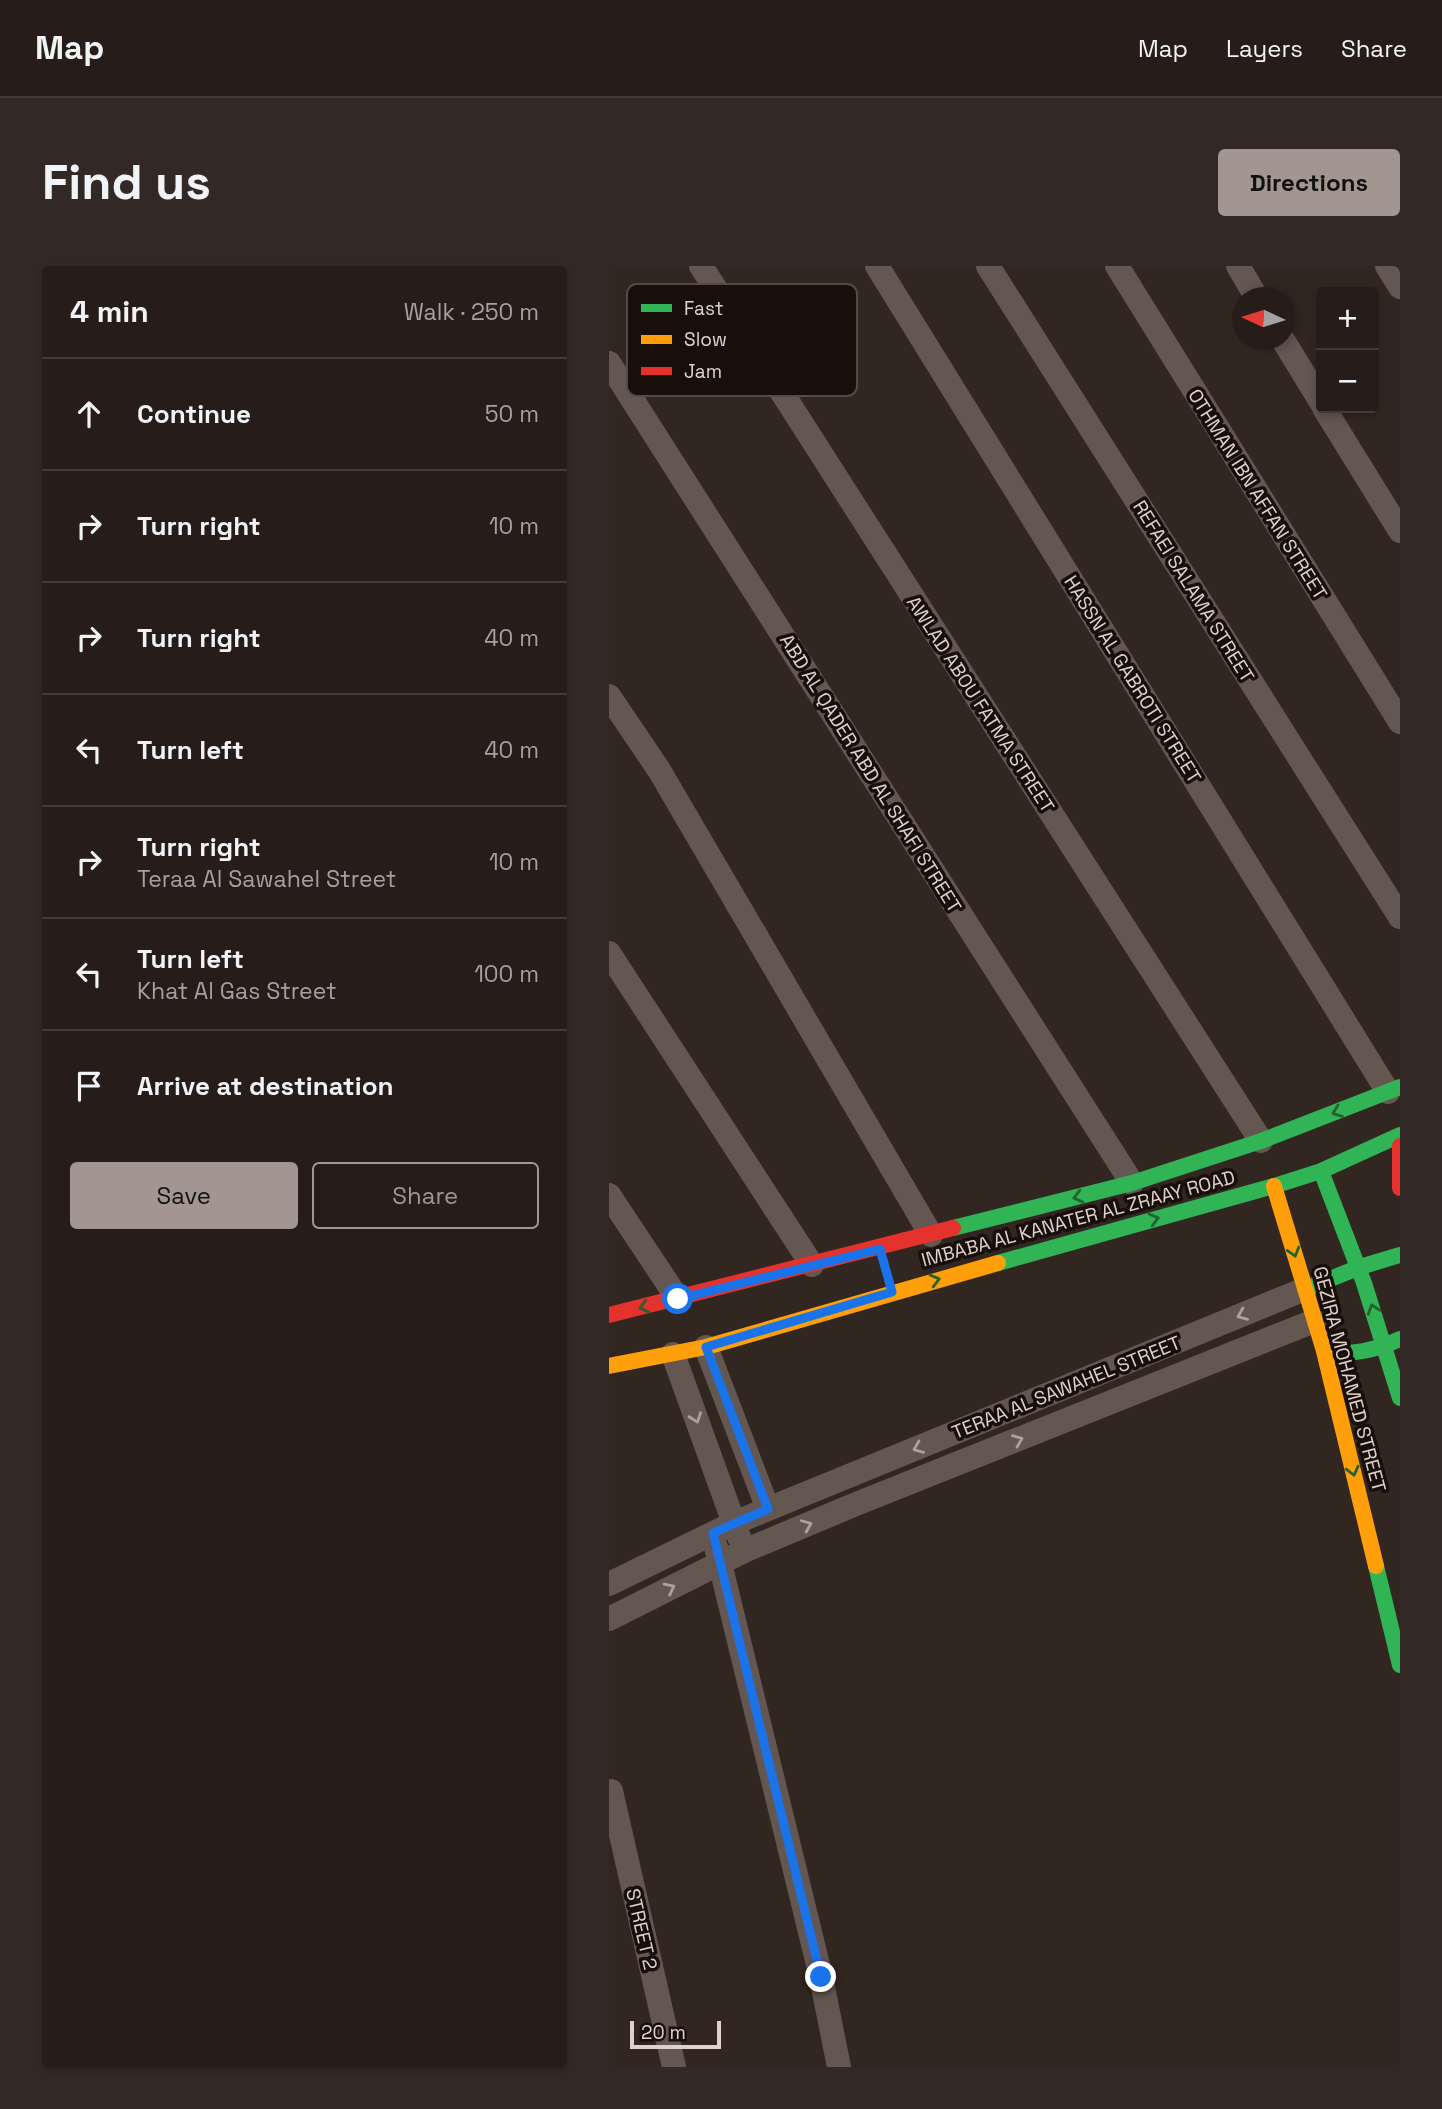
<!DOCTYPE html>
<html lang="en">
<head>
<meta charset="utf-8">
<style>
  body { margin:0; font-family:"Space Grotesk",sans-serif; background:#322926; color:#f1f3f6 }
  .controls { position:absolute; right:21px; top:21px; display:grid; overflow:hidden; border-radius:7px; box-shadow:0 4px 10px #0003 }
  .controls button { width:63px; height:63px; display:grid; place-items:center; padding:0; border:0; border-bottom:2px solid #423a38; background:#261c19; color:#f1f3f6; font:35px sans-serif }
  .compass { position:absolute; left:623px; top:21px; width:63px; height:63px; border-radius:50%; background:#261c19; box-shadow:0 4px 10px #0003; rotate:274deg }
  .scale { position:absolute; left:21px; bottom:18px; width:91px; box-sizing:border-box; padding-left:7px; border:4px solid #e0d1cc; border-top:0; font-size:19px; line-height:24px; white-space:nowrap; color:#e0d1cc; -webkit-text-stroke:5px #180f0b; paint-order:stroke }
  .stop { position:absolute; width:21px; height:21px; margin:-16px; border:5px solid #1a73e8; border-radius:50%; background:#fff }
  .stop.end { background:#1a73e8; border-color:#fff; box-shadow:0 2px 7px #0008 }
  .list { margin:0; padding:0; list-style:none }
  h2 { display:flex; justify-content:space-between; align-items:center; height:91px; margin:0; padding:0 28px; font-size:30px }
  h2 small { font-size:23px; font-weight:400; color:#a4a1a2 }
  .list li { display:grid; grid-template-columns:46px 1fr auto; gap:21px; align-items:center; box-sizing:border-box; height:112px; padding:0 28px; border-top:2px solid #423a38 }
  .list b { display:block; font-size:26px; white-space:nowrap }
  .list p { margin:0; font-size:23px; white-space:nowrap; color:#a4a1a2 }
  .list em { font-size:23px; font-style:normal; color:#a4a1a2 }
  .actions { display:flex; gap:14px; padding:21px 28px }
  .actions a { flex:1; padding:16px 0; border:2px solid #a39590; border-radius:7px; text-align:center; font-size:24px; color:#a39590 }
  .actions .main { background:#a39590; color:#111 }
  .icon { flex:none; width:38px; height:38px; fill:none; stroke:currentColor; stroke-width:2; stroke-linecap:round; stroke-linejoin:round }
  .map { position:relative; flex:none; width:791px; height:1801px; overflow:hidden; border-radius:7px }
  header { display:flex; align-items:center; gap:42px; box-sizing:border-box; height:98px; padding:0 35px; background:#261c19; border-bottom:2px solid #423a38 }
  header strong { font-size:33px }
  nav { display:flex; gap:38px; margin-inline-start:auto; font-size:24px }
  .intro { display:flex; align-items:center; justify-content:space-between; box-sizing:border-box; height:168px; padding:0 42px }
  h1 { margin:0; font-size:49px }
  .button { padding:18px 32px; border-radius:7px; background:#a39590; color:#111; font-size:24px; font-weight:700 }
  main { display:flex; gap:42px; padding:0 42px }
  aside { flex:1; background:#261c19; border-radius:7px; box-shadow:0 4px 10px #0003 }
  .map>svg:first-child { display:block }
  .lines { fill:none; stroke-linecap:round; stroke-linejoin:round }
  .street { stroke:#645651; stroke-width:24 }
  .fast { stroke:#30b455; stroke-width:16 }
  .slow { stroke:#ff9f0a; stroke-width:16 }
  .jam { stroke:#e5322d; stroke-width:16 }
  .oneway { stroke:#246230 }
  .oneway2 { stroke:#aea09b }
  .route { stroke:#1a73e8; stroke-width:9 }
  .labels { text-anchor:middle; stroke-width:7; stroke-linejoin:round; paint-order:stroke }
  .street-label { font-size:19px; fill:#e0d1cc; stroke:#180f0b }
  .key { fill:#180f0b; stroke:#544945; stroke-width:2 }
  .key-label { font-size:19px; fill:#e0d1cc }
</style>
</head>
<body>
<header>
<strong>Map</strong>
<nav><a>Map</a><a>Layers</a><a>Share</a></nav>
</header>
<div class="intro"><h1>Find us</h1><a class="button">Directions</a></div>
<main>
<aside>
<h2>4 min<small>Walk · 250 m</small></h2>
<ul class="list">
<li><svg class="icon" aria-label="ahead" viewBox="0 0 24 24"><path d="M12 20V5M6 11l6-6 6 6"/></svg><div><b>Continue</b></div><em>50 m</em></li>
<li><svg class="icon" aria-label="right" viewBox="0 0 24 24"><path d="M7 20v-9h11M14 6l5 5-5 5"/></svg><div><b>Turn right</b></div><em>10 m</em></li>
<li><svg class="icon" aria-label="right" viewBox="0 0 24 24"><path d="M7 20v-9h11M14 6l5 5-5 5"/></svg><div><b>Turn right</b></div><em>40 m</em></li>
<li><svg class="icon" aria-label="left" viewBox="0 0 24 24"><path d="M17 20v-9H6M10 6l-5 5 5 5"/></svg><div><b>Turn left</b></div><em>40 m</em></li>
<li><svg class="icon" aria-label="right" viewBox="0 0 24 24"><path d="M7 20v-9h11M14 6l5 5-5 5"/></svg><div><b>Turn right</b><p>Teraa Al Sawahel Street</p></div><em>10 m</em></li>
<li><svg class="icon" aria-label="left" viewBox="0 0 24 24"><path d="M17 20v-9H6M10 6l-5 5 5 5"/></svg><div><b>Turn left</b><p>Khat Al Gas Street</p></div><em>100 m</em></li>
<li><svg class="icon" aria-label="arrive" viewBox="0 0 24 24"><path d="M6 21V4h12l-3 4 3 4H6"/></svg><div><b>Arrive at destination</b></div></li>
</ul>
<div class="actions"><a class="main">Save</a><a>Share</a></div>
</aside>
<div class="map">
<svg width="791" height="1801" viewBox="0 0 791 1801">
  <rect width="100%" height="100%" fill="#322621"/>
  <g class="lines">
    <!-- street -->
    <path class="street" d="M 92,0 L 652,875
      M 268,0 L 779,826
      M 379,0 L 791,651
      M 508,0 L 791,456
      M 629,0 L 648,32
      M 778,0 L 791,21
      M 674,74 L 712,136
      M 0,97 L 523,917
      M 715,142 L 791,265
      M 0,430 L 50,504 L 322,969
      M 0,687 L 203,999
      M 0,929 L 69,1033
      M 97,1081 L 159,1243
      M 64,1088 L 130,1271
      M 107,1281 L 212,1711 L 230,1801
      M 0,1318 L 125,1257 L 696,1023
      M 0,1353 L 135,1285 L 247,1238 L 705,1055
      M 2,1525 L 65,1801"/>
    <!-- fast -->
    <path class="fast" d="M 712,905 L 755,1017 L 791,1132
      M 344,962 L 523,917 L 652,875 L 791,821
      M 389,997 L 665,920 L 712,905 L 791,869
      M 696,1023 L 751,1001 L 791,989
      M 715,1085 C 743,1090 766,1084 791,1073
      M 767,1300 L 791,1399"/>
    <!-- slow -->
    <path class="slow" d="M 665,920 L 715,1085 L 767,1300
      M 0,1100 L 97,1081 L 389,997"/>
    <!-- jam -->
    <path class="jam" d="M 791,880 L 791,922
      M 0,1049 L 344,962"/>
  </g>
  <!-- one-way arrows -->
  <defs><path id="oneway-chevron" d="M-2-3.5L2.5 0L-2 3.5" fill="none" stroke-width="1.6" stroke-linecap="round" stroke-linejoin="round" transform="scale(1.75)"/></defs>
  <g class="oneway">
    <use href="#oneway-chevron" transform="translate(728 846) rotate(159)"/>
    <use href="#oneway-chevron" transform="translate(469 931) rotate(166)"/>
    <use href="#oneway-chevron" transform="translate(545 953) rotate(-15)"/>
    <use href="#oneway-chevron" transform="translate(685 986) rotate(73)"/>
    <use href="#oneway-chevron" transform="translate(326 1014) rotate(-15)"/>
    <use href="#oneway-chevron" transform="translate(35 1041) rotate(166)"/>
    <use href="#oneway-chevron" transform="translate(764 1043) rotate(-108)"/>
    <use href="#oneway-chevron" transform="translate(744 1205) rotate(76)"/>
  </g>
  <g class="oneway2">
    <use href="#oneway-chevron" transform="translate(633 1049) rotate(158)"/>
    <use href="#oneway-chevron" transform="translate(87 1152) rotate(70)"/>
    <use href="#oneway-chevron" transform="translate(409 1174) rotate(-22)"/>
    <use href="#oneway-chevron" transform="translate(309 1182) rotate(158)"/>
    <use href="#oneway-chevron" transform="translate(198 1259) rotate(-23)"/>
    <use href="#oneway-chevron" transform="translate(61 1322) rotate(-27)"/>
  </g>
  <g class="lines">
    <!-- route -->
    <path class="route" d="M 69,1033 L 271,983 L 283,1026 L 97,1081 L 159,1243 L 104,1267 L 212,1711"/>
  </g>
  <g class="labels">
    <!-- street labels -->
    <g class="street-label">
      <text transform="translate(649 228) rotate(58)" y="7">OTHMAN IBN AFFAN STREET</text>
      <text transform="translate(585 325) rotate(58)" y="7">REFAEI SALAMA STREET</text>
      <text transform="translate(524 413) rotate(58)" y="7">HASSN AL GABROTI STREET</text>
      <text transform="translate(372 438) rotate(57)" y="7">AWLAD ABOU FATMA STREET</text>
      <text transform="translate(262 507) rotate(58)" y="7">ABD AL QADER ABD AL SHAFI STREET</text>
      <text transform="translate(469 952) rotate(-15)" y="7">IMBABA AL KANATER AL ZRAAY ROAD</text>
      <text transform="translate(741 1113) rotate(75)" y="7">GEZIRA MOHAMED STREET</text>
      <text transform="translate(457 1121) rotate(-22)" y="7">TERAA AL SAWAHEL STREET</text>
      <text transform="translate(33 1663) rotate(77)" y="7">STREET 2</text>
    </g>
  </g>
  <!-- legend -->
  <rect x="18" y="18" width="230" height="112" rx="10" class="key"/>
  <rect x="32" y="38" width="31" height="8" fill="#30b455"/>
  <rect x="32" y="69" width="31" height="9" fill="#ff9f0a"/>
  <rect x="32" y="101" width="31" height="8" fill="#e5322d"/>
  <g class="key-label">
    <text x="75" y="49">Fast</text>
    <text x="75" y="80">Slow</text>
    <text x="75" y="112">Jam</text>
  </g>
</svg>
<div class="controls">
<button>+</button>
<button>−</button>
</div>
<svg class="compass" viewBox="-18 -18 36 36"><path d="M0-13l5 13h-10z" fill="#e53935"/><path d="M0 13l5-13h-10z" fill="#a4a1a2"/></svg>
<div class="scale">20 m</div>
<div class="stop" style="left:69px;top:1033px"></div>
<div class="stop end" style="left:212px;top:1711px"></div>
</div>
</main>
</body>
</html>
